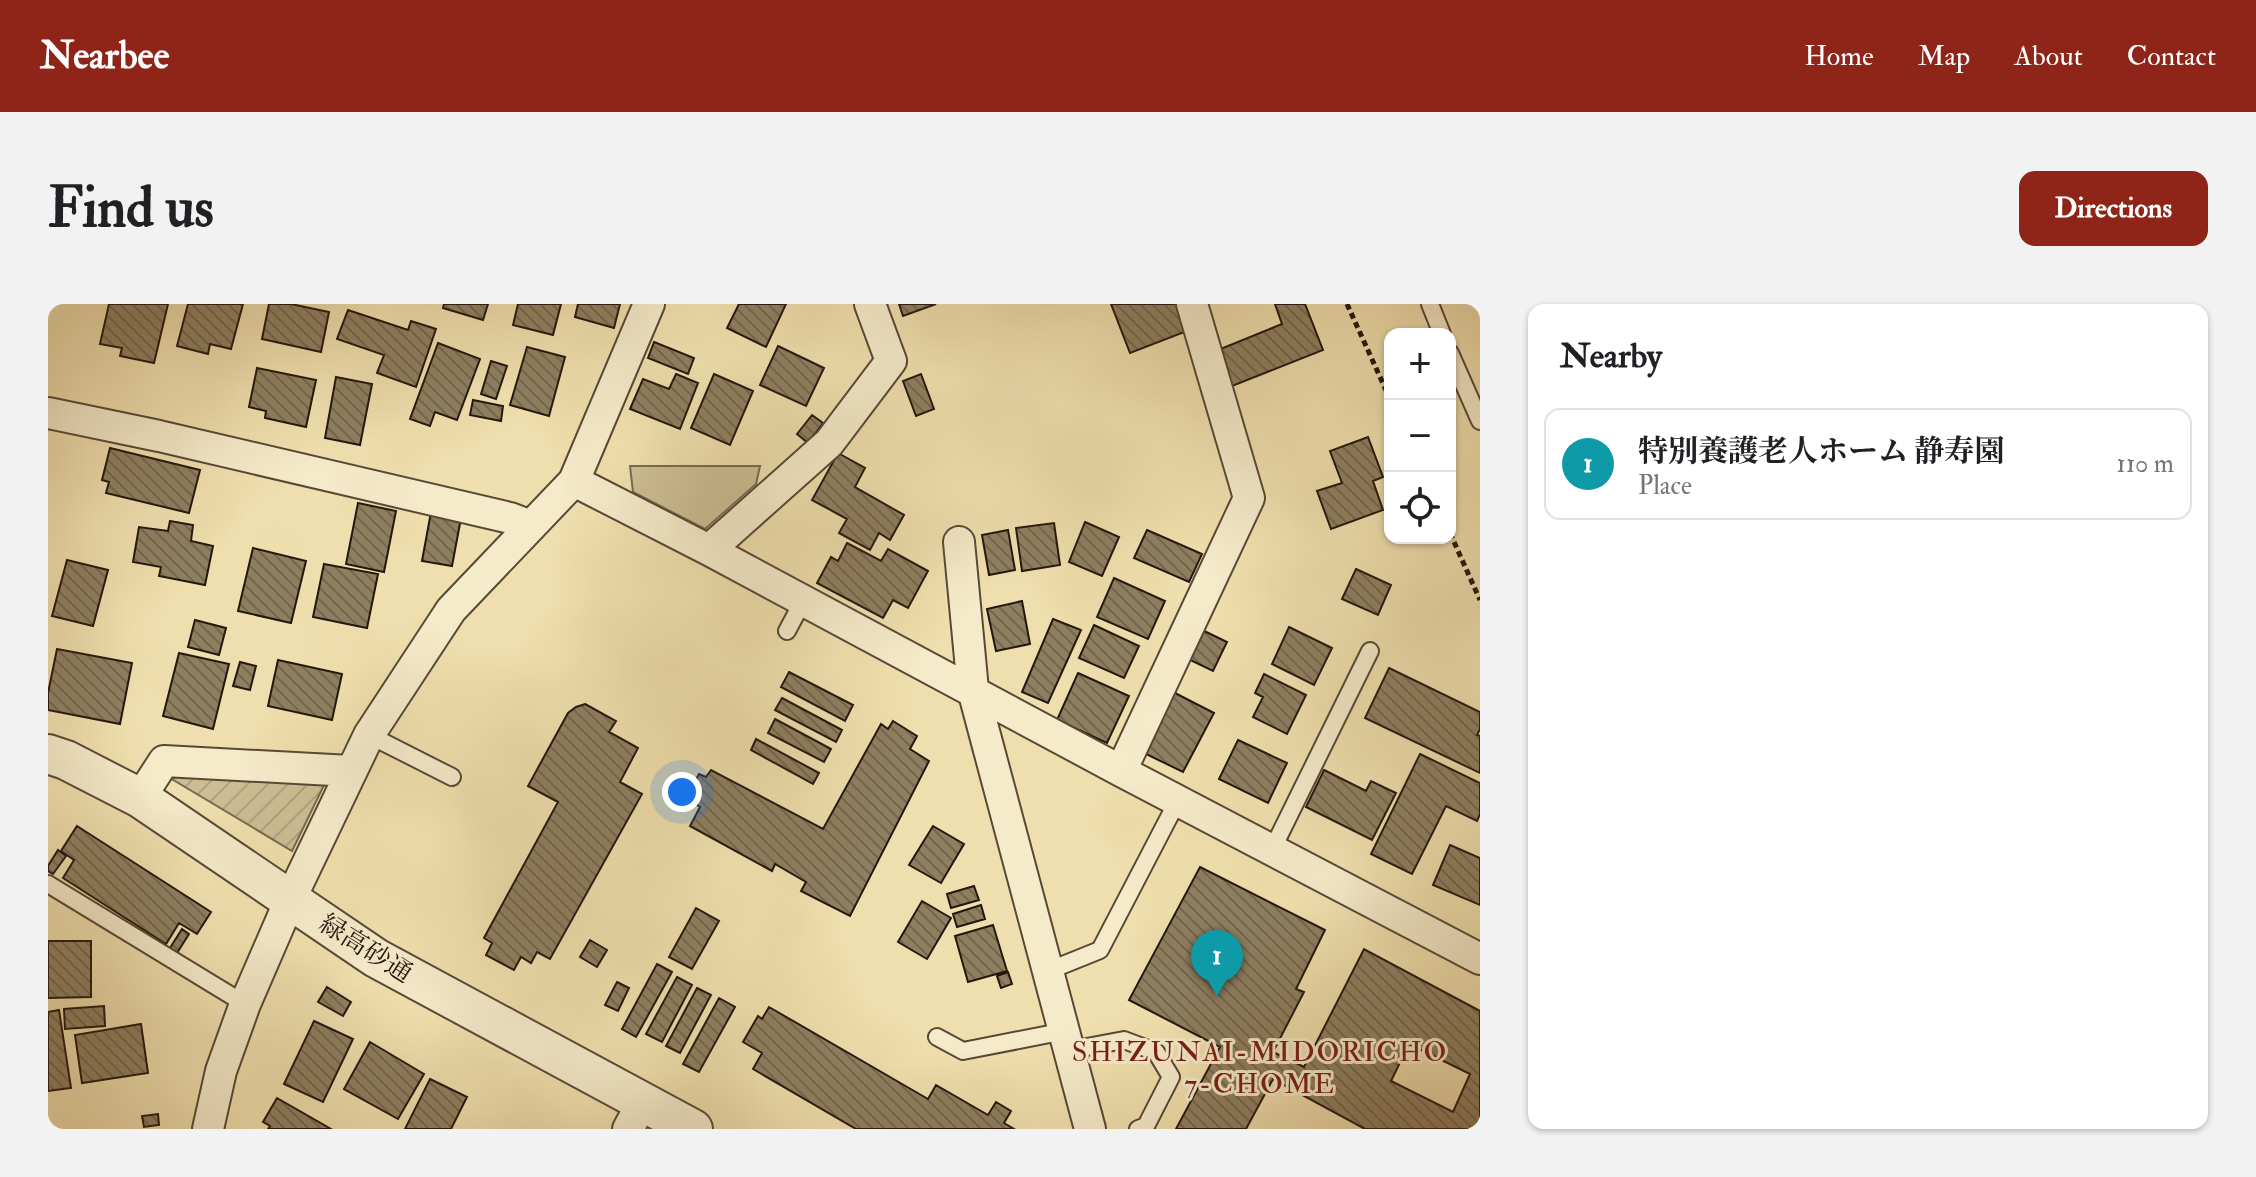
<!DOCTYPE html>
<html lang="en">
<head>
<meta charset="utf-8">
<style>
  body { margin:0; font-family:"IM FELL Double Pica","Noto Serif JP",serif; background:#f2f2f2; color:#202124 }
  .controls { position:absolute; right:24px; top:24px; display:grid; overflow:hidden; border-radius:16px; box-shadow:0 2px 6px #0004 }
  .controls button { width:72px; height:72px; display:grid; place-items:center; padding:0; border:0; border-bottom:2px solid #e0e0e0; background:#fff; color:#202124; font:40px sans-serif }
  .you { position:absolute; left:634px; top:488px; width:28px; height:28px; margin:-20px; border:6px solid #fff; border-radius:50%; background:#1a73e8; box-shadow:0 0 0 12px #1a73e833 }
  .badge { display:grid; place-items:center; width:52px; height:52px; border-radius:50%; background:#8f2418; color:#fff; font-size:26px; font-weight:700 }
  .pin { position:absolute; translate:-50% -66px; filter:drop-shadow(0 2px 4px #0008) }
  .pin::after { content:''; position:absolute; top:42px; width:28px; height:24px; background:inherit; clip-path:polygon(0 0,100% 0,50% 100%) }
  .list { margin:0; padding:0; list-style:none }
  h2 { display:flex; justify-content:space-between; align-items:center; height:104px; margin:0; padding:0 32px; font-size:34px }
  h2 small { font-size:26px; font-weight:400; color:#757577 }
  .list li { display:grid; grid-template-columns:52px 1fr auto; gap:24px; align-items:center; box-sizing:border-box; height:112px; margin:0 16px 16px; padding:0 16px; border:2px solid #e0e0e0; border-radius:16px }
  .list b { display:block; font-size:30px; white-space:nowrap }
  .list p { margin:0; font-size:26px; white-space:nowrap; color:#757577 }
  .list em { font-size:26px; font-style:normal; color:#757577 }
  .icon { flex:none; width:44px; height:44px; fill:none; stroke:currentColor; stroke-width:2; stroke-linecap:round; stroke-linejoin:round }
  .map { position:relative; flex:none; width:1432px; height:825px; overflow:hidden; border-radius:16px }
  header { display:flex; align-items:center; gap:48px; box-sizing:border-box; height:112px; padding:0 40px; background:#8f2418; color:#fff }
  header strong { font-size:38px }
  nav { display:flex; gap:44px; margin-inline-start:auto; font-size:28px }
  .intro { display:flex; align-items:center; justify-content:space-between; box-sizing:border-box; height:192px; padding:0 48px }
  h1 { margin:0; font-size:56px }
  .button { padding:20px 36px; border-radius:16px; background:#8f2418; color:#fff; font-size:28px; font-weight:700 }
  main { display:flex; gap:48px; padding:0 48px }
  aside { flex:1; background:#fff; border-radius:16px; box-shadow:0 2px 6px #0004 }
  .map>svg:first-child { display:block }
  .park { fill:#cdbd93; stroke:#786a50; stroke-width:2 }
  .garden { fill:url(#garden-furrows); stroke:#786a50; stroke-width:2 }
  .building { fill:url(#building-back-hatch); stroke:#24170e; stroke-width:2; fill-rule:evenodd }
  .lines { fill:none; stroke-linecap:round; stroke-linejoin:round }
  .service-casing { stroke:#574936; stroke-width:20 }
  .minor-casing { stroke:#574936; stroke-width:34 }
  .tertiary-casing { stroke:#574936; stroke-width:42 }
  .path { stroke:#24170e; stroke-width:5; stroke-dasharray:6 4; stroke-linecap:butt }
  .service { stroke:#f5eaca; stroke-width:16 }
  .minor { stroke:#f5eaca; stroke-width:30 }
  .tertiary { stroke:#f5eaca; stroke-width:38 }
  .labels { text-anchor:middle; stroke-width:6; stroke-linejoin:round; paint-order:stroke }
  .street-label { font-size:26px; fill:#24170e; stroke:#f5eaca }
  .neighbourhood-label { font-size:28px; letter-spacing:2px; fill:#7a1f14; stroke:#f5eaca }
</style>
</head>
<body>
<header>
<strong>Nearbee</strong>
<nav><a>Home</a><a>Map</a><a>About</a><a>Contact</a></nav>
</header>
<div class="intro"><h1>Find us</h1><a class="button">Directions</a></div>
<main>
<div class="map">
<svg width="1432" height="825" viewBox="0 0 1432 825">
  <defs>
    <pattern id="garden-furrows" width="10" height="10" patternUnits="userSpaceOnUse" patternTransform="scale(2)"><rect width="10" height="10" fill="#cdbd93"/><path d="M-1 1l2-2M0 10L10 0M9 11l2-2" fill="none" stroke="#b0a27e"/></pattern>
    <pattern id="building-back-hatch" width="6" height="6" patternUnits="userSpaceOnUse" patternTransform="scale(2)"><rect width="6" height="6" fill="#8e7f61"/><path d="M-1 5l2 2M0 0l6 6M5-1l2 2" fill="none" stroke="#74674e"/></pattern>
  </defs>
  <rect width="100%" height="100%" fill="#f0dfae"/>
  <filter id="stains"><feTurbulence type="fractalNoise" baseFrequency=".0025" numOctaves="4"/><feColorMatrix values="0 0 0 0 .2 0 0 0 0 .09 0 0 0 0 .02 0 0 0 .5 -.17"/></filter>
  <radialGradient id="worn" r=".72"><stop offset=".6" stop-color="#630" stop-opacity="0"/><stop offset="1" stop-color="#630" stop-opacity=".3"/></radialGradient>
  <!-- park -->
  <path class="park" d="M 582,162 L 712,162 L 708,180 L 657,225 L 585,188 Z"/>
  <!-- garden -->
  <path class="garden" d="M 123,463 L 276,481 L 244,547 L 117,471 Z"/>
  <!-- building -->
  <path class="building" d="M 61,0 L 120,0 L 106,59 L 72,52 L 74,44 L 52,40 Z
    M 140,0 L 195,0 L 183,45 L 162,40 L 160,50 L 129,42 Z
    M 221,0 L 243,0 L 281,8 L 273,48 L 214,35 Z
    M 396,0 L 440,0 L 435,16 L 395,4 Z
    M 470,0 L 513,0 L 505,31 L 465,21 Z
    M 530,0 L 572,0 L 566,24 L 527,13 Z
    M 691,0 L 738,0 L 718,43 L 679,24 Z
    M 851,0 L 888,0 L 855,12 Z
    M 1063,0 L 1128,0 L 1139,27 L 1082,49 Z
    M 1227,0 L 1257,0 L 1275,46 L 1179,84 L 1165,48 L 1234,20 Z
    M 300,6 L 360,26 L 363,17 L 388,25 L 368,83 L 329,69 L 336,51 L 289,35 Z
    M 606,38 L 646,54 L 640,70 L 600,54 Z
    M 390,39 L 432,55 L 409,116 L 387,108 L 382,122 L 362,115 Z
    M 730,42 L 776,64 L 758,102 L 712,81 Z
    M 479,43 L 517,53 L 501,112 L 462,101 Z
    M 443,57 L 459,62 L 448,95 L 433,90 Z
    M 209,64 L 268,76 L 258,123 L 217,114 L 218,107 L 201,103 Z
    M 628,70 L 650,79 L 632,125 L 582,105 L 595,75 L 621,85 Z
    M 666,70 L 705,87 L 682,141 L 643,124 Z
    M 873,70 L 886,105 L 868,112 L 855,77 Z
    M 288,73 L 324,80 L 312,141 L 277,134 Z
    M 425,96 L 455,102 L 453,117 L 422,111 Z
    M 764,111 L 775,119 L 760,139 L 749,130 Z
    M 1320,133 L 1335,173 L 1325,177 L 1335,206 L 1283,225 L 1269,187 L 1294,179 L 1282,147 Z
    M 62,144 L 152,166 L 141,209 L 58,189 L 61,178 L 54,176 Z
    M 790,149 L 817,164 L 807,183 L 856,211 L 842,236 L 831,229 L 822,246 L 791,229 L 799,215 L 764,196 Z
    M 310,199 L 348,207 L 336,268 L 298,260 Z
    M 383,208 L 413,214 L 404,262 L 374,257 Z
    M 122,217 L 145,221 L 143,237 L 165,242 L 157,281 L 111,272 L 113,263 L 85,258 L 91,223 L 120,227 Z
    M 1037,218 L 1071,233 L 1054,272 L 1021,258 Z
    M 1006,219 L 1012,261 L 974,267 L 968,224 Z
    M 960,226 L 967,266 L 941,271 L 934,231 Z
    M 1099,226 L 1154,250 L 1141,278 L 1086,254 Z
    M 799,239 L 833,257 L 840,245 L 880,267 L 860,304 L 845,296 L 835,314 L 769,279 L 783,253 L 790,257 Z
    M 205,244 L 258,257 L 243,319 L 190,307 Z
    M 19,256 L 60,266 L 45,322 L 4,312 Z
    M 276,260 L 330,270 L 319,324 L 265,313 Z
    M 1308,265 L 1343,281 L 1330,311 L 1294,295 Z
    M 1066,274 L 1117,297 L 1100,335 L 1049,313 Z
    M 974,297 L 982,340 L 948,347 L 939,305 Z
    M 1005,315 L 1033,326 L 1000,399 L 974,388 Z
    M 147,316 L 178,324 L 171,351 L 140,343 Z
    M 1046,321 L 1091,342 L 1076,374 L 1031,354 Z
    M 1241,323 L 1284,344 L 1266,381 L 1224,360 Z
    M 1150,324 L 1179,338 L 1165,367 L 1136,353 Z
    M 9,345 L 84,359 L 72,420 L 0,406 L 0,389 Z
    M 131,349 L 181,360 L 165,425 L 115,412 Z
    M 230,356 L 294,370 L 284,416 L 220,402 Z
    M 192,358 L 208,362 L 202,386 L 185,382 Z
    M 1341,364 L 1432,408 L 1432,425 L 1429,431 L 1432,432 L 1432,469 L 1317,414 Z
    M 741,368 L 805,401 L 797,417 L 733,383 Z
    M 1030,369 L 1081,392 L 1059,439 L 1009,416 Z
    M 1216,370 L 1258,391 L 1239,430 L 1205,413 L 1215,393 L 1207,389 Z
    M 1125,388 L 1166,409 L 1135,468 L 1094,448 Z
    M 734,394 L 794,426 L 788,438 L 727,406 Z
    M 537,400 L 568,417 L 561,428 L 590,444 L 572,478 L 594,490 L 502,655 L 489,648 L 483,659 L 473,653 L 466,666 L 438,651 L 444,639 L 436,634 L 510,498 L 480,482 L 520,409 L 528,403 Z
    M 727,415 L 783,445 L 776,458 L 720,429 Z
    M 845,417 L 869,432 L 862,445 L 881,457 L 802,612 L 753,587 L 758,578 L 727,560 L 724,567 L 642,522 L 652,503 L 638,494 L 651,470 L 658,473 L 663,466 L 775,525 L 833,420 L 840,425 Z
    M 708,435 L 771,469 L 765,480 L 703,446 Z
    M 1190,436 L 1239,459 L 1220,499 L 1171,475 Z
    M 1372,450 L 1432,479 L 1432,510 L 1429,517 L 1398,502 L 1364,570 L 1323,550 Z
    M 1276,466 L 1318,487 L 1323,477 L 1348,489 L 1324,536 L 1258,503 Z
    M 29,522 L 163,608 L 149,630 L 131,619 L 118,640 L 15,574 L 26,556 L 13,547 Z
    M 885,522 L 916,540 L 893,579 L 861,561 Z
    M 1402,541 L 1432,554 L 1432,601 L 1385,581 Z
    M 10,546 L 18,552 L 5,570 L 0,567 L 0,562 Z
    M 1152,563 L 1277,626 L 1248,685 L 1256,688 L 1225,748 L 1256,763 L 1316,645 L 1432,707 L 1432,825 L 1317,825 L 1225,775 L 1198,825 L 1128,825 L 1172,743 L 1081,696 ZM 1361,740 L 1422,770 L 1405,808 L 1343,777 Z
    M 926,582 L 931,596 L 903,604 L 899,590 Z
    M 874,597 L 903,614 L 879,655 L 850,638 Z
    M 933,601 L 937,615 L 909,623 L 905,610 Z
    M 648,604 L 671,617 L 644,665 L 621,653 Z
    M 945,621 L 959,667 L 920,678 L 907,632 Z
    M 134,625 L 141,630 L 129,649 L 122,644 Z
    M 542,636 L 559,646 L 549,663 L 532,653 Z
    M 0,637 L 43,637 L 43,693 L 0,694 Z
    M 609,660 L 624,668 L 588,733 L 574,725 Z
    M 960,668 L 964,680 L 953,684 L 949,672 Z
    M 629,673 L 644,681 L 614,738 L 598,730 Z
    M 569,678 L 581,684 L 570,707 L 557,701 Z
    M 279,683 L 303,698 L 295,712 L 270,698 Z
    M 649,684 L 663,691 L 632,749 L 618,742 Z
    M 671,694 L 687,703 L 651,768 L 635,760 Z
    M 56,702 L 57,722 L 17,725 L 16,705 Z
    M 721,703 L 880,795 L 888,781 L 940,811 L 948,798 L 963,807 L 956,819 L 966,825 L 808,825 L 705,765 L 714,749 L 695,738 L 710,712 L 714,715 Z
    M 11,706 L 23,784 L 0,787 L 0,708 Z
    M 266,717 L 305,735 L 275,798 L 236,780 Z
    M 93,720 L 100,769 L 34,779 L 27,731 Z
    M 322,738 L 376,770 L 350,815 L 296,785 Z
    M 382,775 L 419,793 L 403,825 L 357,825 Z
    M 229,794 L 283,825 L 220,825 L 222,822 L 215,818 Z
    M 110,810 L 111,821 L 96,823 L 94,812 Z"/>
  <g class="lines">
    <!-- service casing -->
    <g class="service-casing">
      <path id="service" d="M 1382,0 L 1394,30
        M 1402,49 L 1432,117
        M 739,327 L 755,297
        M 321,431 L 404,473
        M 1224,546 L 1322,347
        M 0,580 L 197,700
        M 1000,667 L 1052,646 L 1130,496
        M 889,733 L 915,747 L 1017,727
        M 1023,746 L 1076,736 L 1108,748 L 1123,773 L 1098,822 L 1090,825"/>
    </g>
    <!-- minor casing -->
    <g class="minor-casing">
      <path id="minor" d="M 0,109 L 111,132 L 462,214 L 483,222
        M 526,177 L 661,246 L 1073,467 L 1432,655
        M 911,238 L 925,386 L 1042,825
        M 661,246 L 781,139 L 843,57 L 822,0
        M 1073,467 L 1201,194 L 1144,0
        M 92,494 L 116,457 L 303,467
        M 160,825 L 173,767 L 197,700 L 242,596 L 321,431 L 403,306 L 526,177 L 601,0
        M 580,825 L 594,799"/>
    </g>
    <!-- tertiary casing -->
    <g class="tertiary-casing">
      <path id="tertiary" d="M 0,450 L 18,456 L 92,494 L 328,654 L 645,825"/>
    </g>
    <!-- path -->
    <path class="path" d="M 1299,0 L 1342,95
      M 1402,229 L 1432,296"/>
    <!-- service -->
    <use href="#service" class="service"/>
    <!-- minor -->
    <use href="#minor" class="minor"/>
    <!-- tertiary -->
    <use href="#tertiary" class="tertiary"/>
  </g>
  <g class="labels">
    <!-- street labels -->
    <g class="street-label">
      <text transform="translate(318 644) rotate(32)" y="9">緑高砂通</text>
    </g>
    <!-- neighbourhood labels -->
    <g class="neighbourhood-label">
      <text x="1212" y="757">SHIZUNAI-MIDORICHO<tspan x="1212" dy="32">7-CHOME</tspan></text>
    </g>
  </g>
  <rect width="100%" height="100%" filter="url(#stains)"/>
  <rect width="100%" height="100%" fill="url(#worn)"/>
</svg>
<div class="controls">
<button>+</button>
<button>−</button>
<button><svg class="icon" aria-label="locate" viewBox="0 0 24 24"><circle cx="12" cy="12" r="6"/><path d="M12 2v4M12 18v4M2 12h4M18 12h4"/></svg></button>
</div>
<div class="you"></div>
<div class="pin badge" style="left:1169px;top:692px;background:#0f9aa8">1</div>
</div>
<aside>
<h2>Nearby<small></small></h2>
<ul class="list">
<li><span class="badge" style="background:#0f9aa8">1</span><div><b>特別養護老人ホーム 静寿園</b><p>Place</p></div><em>110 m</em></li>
</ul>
</aside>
</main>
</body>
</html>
